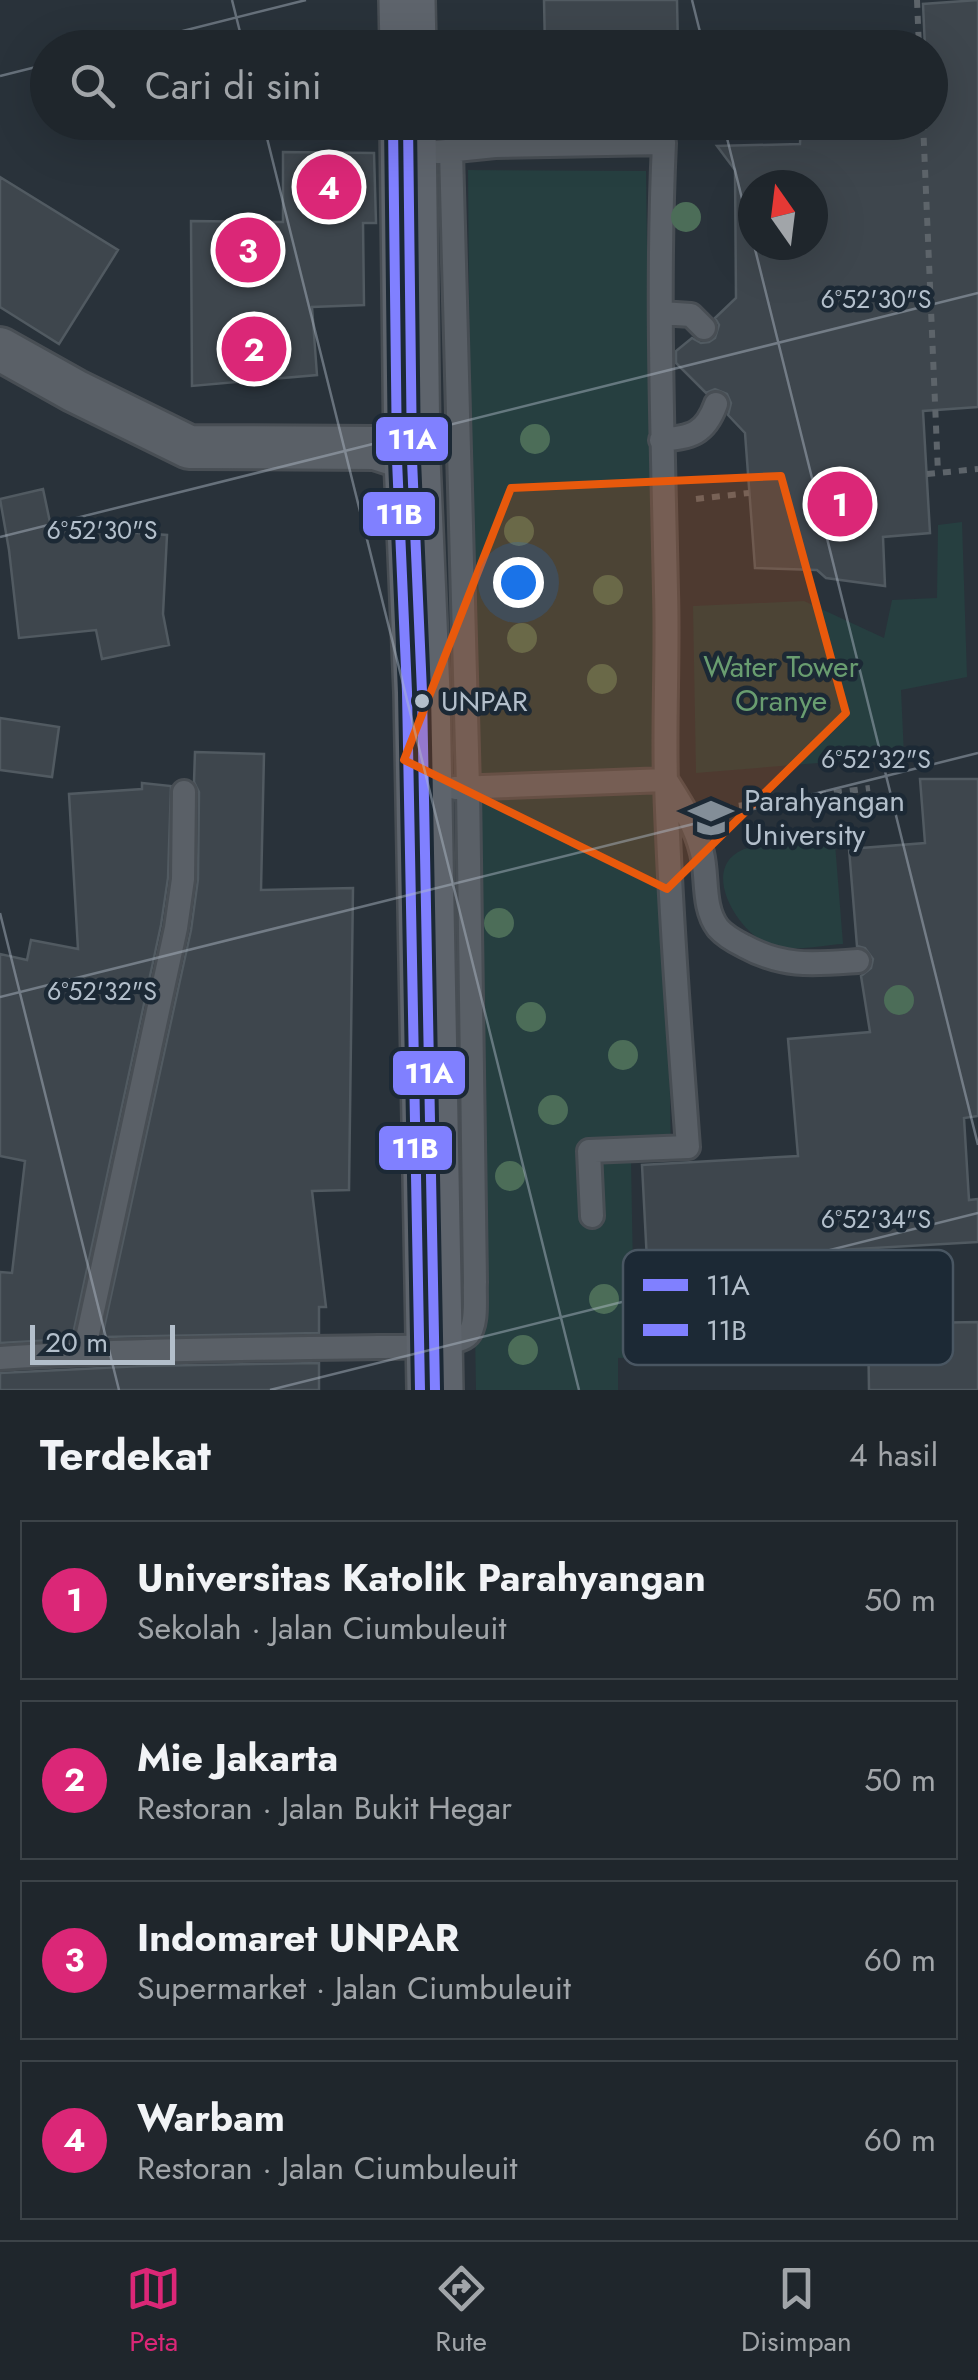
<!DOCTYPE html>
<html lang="id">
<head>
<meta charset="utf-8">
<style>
  body { margin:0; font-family:Jost,sans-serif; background:#272e34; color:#f1f3f6 }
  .compass { position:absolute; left:738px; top:170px; width:90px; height:90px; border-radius:50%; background:#1f262c; box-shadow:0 10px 40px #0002; rotate:346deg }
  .scale { position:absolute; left:30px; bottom:25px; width:145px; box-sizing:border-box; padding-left:10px; border:5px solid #b3bfcb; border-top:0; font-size:28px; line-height:35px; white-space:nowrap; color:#b3bfcb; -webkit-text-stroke:8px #1c2935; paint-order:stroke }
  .you { position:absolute; left:518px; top:582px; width:35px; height:35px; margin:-25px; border:8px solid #fff; border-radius:50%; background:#1a73e8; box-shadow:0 0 0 15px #1a73e833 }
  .badge { display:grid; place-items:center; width:65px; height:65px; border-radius:50%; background:#db2777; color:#fff; font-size:32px; font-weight:700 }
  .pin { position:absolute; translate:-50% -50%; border:5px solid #fff; box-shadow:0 2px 10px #0006 }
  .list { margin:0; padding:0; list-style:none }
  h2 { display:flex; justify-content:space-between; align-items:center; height:130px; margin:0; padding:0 40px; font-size:42px }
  h2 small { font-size:32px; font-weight:400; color:#a1a5a9 }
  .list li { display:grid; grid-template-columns:65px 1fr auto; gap:30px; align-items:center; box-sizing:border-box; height:160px; margin:0 20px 20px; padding:0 20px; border:2px solid #3c4348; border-radius:0px }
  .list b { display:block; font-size:38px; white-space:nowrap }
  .list p { margin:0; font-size:32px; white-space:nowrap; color:#a1a5a9 }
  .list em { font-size:32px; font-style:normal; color:#a1a5a9 }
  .icon { flex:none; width:55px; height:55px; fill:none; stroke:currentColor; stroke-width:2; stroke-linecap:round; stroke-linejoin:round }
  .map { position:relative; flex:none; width:978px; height:1390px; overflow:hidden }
  .search { position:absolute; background:#1f262c; box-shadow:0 10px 40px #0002; left:30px; right:30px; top:30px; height:110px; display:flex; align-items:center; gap:25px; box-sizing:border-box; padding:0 35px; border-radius:55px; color:#a1a5a9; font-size:38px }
  .sheet { height:850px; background:#1f262c }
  nav { display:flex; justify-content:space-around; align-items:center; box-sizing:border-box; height:140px; border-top:2px solid #3c4348; background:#1f262c; font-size:28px; color:#a1a5a9 }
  nav a { display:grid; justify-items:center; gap:5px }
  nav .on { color:#db2777 }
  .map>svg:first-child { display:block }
  .green { fill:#263f40 }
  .building { fill:#3e464d; stroke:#515a61; stroke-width:2.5; fill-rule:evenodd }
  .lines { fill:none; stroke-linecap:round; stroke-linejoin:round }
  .lane-casing { stroke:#484e54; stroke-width:28 }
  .street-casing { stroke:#484e54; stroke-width:48 }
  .secondary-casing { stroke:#484e54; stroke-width:60 }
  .path { stroke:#5d646a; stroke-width:6; stroke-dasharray:8 8; stroke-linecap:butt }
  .lane { stroke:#5a6067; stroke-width:22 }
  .street { stroke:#5a6067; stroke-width:42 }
  .secondary { stroke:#5e646c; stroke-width:55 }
  .bus-1-casing { stroke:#1c2935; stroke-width:18 }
  .bus-2-casing { stroke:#1c2935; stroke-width:18 }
  .bus-1 { stroke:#8080ff; stroke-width:10 }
  .bus-2 { stroke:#8080ff; stroke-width:10 }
  .tree { fill:#4c6d58 }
  .marked { fill:#e8590c; fill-opacity:0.2; stroke:#e8590c; stroke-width:8; stroke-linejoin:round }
  .ticks { fill:none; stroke:#b3bfcb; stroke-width:2.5; stroke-opacity:0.45 }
  .bus-dot { fill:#b3bfcb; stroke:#1c2935; stroke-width:4 }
  .labels { text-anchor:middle; stroke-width:9; stroke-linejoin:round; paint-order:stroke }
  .bus-label { font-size:28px; fill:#b3bfcb; stroke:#1c2935; text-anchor:start }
  .park-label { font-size:30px; fill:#699d70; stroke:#1c2935 }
  .poi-label { font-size:30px; fill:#b3bfcb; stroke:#1c2935; text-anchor:start }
  .key { fill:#1c2935; stroke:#495662; stroke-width:2.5 }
  .key-label { font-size:28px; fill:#b3bfcb }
  .ticks-label { font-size:25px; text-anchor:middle; fill:#b3bfcb; stroke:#1c2935; stroke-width:9; stroke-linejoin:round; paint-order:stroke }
  .line-badge { stroke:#1c2935; stroke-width:4 }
  .badge-label { font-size:28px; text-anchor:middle; font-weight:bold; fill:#fff }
</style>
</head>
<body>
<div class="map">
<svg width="978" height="1390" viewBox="0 0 978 1390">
  <rect width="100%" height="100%" fill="#29323a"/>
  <!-- green -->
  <path class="green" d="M 468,170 L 646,171 L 650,469 L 661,775 L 473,782 Z
    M 962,522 L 967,677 L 901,690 L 904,756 L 696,773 L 693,606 L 804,601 L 884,638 L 892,600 L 937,598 L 938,525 Z
    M 665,786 L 671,1159 L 631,1160 L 633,1271 L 860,1268 L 861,1353 L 618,1358 L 618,1390 L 476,1390 L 466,790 Z
    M 835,844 L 843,944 C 819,945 790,954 766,943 C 737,930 700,869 742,850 C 754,844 817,845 835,844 Z"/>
  <!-- building -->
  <path class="building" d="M 544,0 L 677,0 L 678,48 L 545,48 Z
    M 978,0 L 978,407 L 923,411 L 930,533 L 883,537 L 885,586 L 826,578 L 817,570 L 755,568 L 745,433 L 728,415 L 731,403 L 727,394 L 715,389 L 706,393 L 676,363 L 676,351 L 692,338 L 701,343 L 709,342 L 715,338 L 719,325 L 715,318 L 736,298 L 735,170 L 717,146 L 800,144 L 801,122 L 930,122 L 930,48 L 925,48 L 923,4 ZM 753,185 L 813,185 L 813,245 L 753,245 Z
    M 283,152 L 374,153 L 376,223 L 363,223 L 364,305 L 312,307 L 317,375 L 192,386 L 191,221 L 283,222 Z
    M 0,177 L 118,250 L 59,344 L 0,307 Z
    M 43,489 L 51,527 L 167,535 L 163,614 L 169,645 L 102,659 L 96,630 L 19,638 L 9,550 L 0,499 Z
    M 0,718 L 59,727 L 52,777 L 0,770 Z
    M 195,752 L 264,754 L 261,890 L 353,888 L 349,1190 L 312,1191 L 326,1307 L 319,1307 L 319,1333 L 102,1337 L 191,930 L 198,879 L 199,792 L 194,782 Z
    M 920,779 L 978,779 L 978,1116 L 964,1118 L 969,1200 L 978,1199 L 978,1242 L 647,1261 L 642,1165 L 798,1156 L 788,1039 L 870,1032 L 861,976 L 871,968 L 873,959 L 865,948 L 857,946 L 849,849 L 925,843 Z
    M 142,783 L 171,786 L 168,878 L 161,925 L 72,1339 L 0,1343 L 0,1272 L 12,1273 L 25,1161 L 0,1156 L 0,954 L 27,960 L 31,940 L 78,949 L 69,794 L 142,789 Z
    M 978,1322 L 978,1390 L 869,1390 L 868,1324 Z
    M 319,1363 L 319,1390 L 0,1390 L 0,1373 L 142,1366 Z"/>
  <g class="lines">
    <!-- lane casing -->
    <g class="lane-casing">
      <path id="lane" d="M 437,152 L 495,146 L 664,143 C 657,293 663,443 666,592 C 668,656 664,719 666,783 C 670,904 679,1026 688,1147 L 589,1151 L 592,1216
        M 661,313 L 691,315 L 704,328
        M 661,440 C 692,437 705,434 716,404
        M 668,783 C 682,805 696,827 702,853 C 708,877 702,907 718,928 C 725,936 736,942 744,946 C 784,968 815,964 858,961
        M 455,788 L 666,780
        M 84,1352 L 176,928 L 183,879 L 184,792
        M 0,1358 C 126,1349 252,1349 378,1347 C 395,1347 457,1348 468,1335 C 478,1324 474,1297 475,1282 L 468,788 L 451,151"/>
    </g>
    <!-- street casing -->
    <g class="street-casing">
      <path id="street" d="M 0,349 L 75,391 L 189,447 L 375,448 L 412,460"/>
    </g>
    <!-- secondary casing -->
    <g class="secondary-casing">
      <path id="secondary" d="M 407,0 L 408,48
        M 408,122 L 412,460 L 422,692 L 435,1390"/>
    </g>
    <!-- path -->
    <path class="path" d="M 917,0 L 919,48
      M 923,122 L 938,473
      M 927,474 L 978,469
      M 696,499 L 749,493
      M 723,808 L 870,788"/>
    <!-- lane -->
    <use href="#lane" class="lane"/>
    <!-- street -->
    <use href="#street" class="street"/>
    <!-- secondary -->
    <use href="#secondary" class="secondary"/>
    <!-- bus-1 casing -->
    <g class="bus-1-casing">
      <path id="bus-1" d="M 408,122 L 412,460 L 422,692 L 435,1390"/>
    </g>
    <!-- bus-2 casing -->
    <g class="bus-2-casing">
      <path id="bus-2" d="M 393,122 L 397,460 L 407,692 L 420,1390"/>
    </g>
    <!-- bus-1 -->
    <use href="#bus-1" class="bus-1"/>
    <!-- bus-2 -->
    <use href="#bus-2" class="bus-2"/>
  </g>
  <!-- trees -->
  <g class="tree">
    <circle cx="686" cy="217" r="15"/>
    <circle cx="535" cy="439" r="15"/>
    <circle cx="519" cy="531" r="15"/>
    <circle cx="608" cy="590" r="15"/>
    <circle cx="522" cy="638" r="15"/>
    <circle cx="602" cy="679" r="15"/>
    <circle cx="499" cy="923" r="15"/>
    <circle cx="899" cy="1000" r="15"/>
    <circle cx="531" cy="1017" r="15"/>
    <circle cx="623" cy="1055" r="15"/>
    <circle cx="553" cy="1110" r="15"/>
    <circle cx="510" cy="1176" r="15"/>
    <circle cx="604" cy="1299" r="15"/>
    <circle cx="523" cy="1350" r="15"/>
  </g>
  <!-- marked area -->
  <path class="marked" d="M 781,476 L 846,713 L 667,889 L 404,760 L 511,488 Z"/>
  <!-- ticks -->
  <path class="ticks" d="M 232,0 L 244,48M 692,0 L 704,48M 115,48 L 306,0M 0,76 L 48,64M 263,122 L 579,1390M 723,122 L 753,243M 754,245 L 978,1145M 0,537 L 978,293M 0,913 L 119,1390M 0,997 L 978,753M 270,1390 L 978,1213"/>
  <!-- icons -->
  <defs>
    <g id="university-bare" transform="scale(3.45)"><path d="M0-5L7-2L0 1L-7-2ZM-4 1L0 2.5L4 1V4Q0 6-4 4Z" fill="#838e98" stroke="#1c2935" stroke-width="2.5" paint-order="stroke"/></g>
  </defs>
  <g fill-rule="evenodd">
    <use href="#university-bare" x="711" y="818"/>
  </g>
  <!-- markers -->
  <circle class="bus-dot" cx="422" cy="701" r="9"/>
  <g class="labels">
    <!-- bus labels -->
    <g class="bus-label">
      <text x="441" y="711">UNPAR</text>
    </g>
    <!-- park labels -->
    <g class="park-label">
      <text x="781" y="677">Water Tower<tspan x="781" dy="34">Oranye</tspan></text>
    </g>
    <!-- poi labels -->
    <g class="poi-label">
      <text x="744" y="811">Parahyangan<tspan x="744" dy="34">University</tspan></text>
    </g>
  </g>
  <!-- legend -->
  <rect x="623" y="1250" width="330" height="115" rx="15" class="key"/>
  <rect x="643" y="1279" width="45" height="12" fill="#8080ff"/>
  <rect x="643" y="1324" width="45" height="12" fill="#8080ff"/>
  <g class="key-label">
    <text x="706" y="1295">11A</text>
    <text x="706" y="1340">11B</text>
  </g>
  <g class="ticks-label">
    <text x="876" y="308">6°52'30"S</text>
    <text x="102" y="539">6°52'30"S</text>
    <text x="876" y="768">6°52'32"S</text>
    <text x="102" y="1000">6°52'32"S</text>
    <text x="876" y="1228">6°52'34"S</text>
  </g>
  <g class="line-badge">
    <rect x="374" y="415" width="76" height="48" rx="10" fill="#8080ff"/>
    <rect x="361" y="490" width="76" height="48" rx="10" fill="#8080ff"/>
    <rect x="391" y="1049" width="76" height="48" rx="10" fill="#8080ff"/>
    <rect x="377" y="1124" width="77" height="48" rx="10" fill="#8080ff"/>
  </g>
  <g class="badge-label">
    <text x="412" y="449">11A</text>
    <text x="399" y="524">11B</text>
    <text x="429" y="1083">11A</text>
    <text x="415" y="1158">11B</text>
  </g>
</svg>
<svg class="compass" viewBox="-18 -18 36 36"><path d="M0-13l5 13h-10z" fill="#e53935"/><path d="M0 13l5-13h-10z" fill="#a1a5a9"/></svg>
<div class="scale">20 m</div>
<div class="you"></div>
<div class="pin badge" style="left:840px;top:504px">1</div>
<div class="pin badge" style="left:254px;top:349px">2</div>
<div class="pin badge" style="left:248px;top:250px">3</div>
<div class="pin badge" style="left:329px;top:187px">4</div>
<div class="search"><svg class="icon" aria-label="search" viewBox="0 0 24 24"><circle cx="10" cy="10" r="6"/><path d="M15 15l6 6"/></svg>Cari di sini</div>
</div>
<section class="sheet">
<h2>Terdekat<small>4 hasil</small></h2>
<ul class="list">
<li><span class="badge">1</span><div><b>Universitas Katolik Parahyangan</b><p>Sekolah · Jalan Ciumbuleuit</p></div><em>50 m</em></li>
<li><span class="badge">2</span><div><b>Mie Jakarta</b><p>Restoran · Jalan Bukit Hegar</p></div><em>50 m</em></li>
<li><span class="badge">3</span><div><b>Indomaret UNPAR</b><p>Supermarket · Jalan Ciumbuleuit</p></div><em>60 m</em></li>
<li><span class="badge">4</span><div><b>Warbam</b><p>Restoran · Jalan Ciumbuleuit</p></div><em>60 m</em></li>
</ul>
</section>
<nav>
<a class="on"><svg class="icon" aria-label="map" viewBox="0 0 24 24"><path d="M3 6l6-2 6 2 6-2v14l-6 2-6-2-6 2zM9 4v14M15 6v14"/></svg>Peta</a>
<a><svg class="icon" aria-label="directions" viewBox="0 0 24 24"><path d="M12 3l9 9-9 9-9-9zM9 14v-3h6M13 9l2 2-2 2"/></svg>Rute</a>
<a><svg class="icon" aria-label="saved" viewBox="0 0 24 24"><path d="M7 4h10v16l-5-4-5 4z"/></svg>Disimpan</a>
</nav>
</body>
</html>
